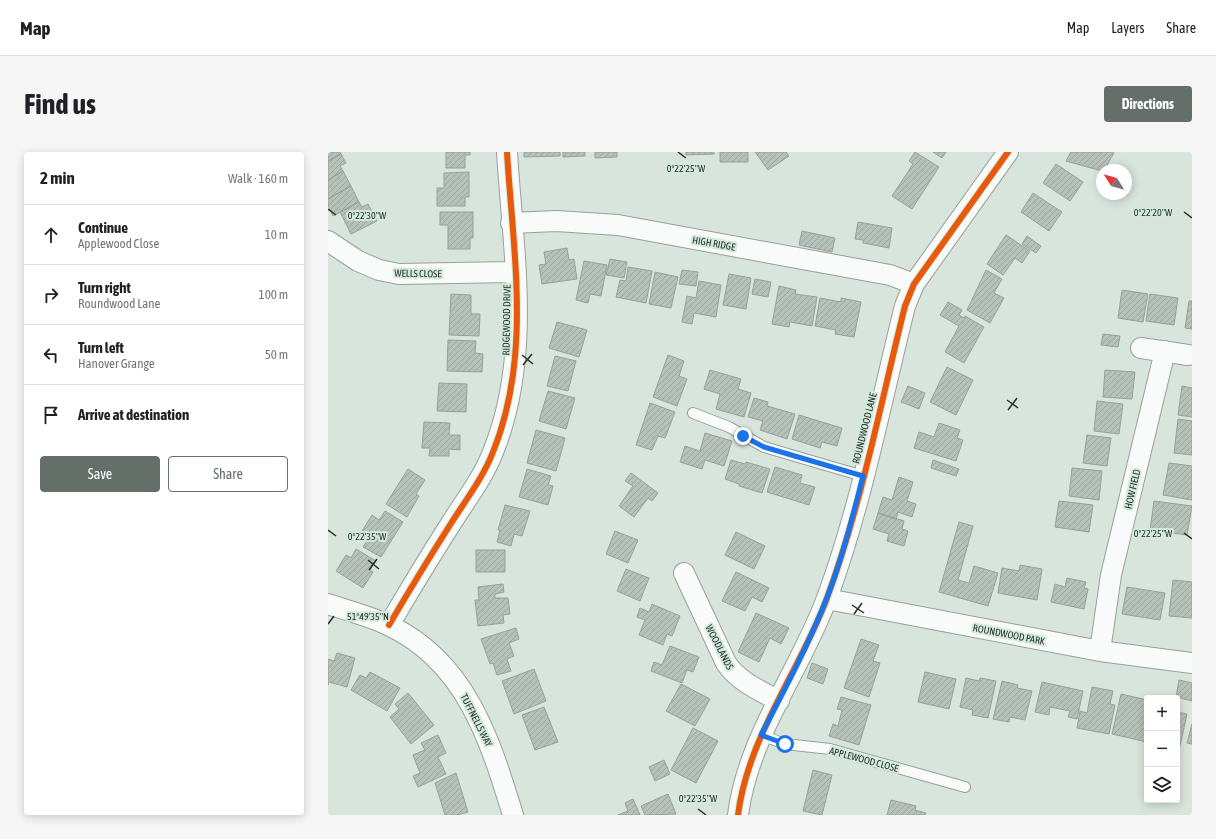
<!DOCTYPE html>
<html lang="en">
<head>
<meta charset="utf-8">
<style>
  body { margin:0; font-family:"Asap Condensed",sans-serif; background:#f6f6f6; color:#202124 }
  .controls { position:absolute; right:12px; bottom:12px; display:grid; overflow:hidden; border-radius:4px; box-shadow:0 2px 10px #0003 }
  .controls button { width:36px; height:36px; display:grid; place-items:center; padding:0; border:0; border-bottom:1px solid #e0e0e0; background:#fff; color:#202124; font:20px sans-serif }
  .compass { position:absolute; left:768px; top:12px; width:36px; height:36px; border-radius:50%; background:#fff; box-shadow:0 2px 10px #0003; rotate:307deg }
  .stop { position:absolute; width:12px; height:12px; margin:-9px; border:3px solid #1a73e8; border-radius:50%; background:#fff }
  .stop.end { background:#1a73e8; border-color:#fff; box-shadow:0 1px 4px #0008 }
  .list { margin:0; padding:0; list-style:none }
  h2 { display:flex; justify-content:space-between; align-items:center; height:52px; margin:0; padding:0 16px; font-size:17px }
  h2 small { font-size:13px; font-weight:400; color:#757577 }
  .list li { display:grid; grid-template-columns:26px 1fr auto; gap:12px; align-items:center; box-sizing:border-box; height:60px; padding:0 16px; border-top:1px solid #e0e0e0 }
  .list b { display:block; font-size:15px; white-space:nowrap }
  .list p { margin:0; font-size:13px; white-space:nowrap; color:#757577 }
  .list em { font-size:13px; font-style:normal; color:#757577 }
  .actions { display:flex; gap:8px; padding:12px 16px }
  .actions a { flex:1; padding:9px 0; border:1px solid #646f69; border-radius:4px; text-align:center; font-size:14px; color:#646f69 }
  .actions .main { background:#646f69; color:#fff }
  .icon { flex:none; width:22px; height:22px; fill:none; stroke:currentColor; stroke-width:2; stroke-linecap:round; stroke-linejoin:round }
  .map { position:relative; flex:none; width:864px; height:663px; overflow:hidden; border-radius:4px }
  header { display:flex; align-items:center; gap:24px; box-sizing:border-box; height:56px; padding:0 20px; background:#fff; border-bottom:1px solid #e0e0e0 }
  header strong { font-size:19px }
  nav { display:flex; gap:22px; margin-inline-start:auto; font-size:14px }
  .intro { display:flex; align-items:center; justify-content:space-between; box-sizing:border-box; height:96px; padding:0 24px }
  h1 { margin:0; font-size:28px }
  .button { padding:10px 18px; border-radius:4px; background:#646f69; color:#fff; font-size:14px; font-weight:700 }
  main { display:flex; gap:24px; padding:0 24px }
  aside { flex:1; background:#fff; border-radius:4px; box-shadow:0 2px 10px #0003 }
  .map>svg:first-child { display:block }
  .building { fill:url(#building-hatch); stroke:#97a09a }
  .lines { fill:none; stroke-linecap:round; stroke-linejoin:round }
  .service-casing { stroke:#97a09a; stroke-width:12 }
  .minor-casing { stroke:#97a09a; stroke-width:22 }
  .service { stroke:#f9fbfa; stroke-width:10 }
  .minor { stroke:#f9fbfa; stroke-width:20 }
  .cycleway-casing { stroke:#d3eadc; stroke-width:8 }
  .cycleway { stroke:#e8590c; stroke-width:6 }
  .route { stroke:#1a73e8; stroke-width:5 }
  .ticks { fill:none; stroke:#262f2a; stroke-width:1.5 }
  .labels { text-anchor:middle; stroke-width:4; stroke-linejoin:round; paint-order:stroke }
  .street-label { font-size:10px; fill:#262f2a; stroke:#d3eadc }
  .ticks-label { font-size:10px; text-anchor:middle; fill:#262f2a; stroke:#d3eadc; stroke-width:4; stroke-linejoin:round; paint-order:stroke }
</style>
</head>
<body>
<header>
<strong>Map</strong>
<nav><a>Map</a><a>Layers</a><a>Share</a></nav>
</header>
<div class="intro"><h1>Find us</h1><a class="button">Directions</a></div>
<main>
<aside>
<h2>2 min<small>Walk · 160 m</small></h2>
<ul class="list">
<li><svg class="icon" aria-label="ahead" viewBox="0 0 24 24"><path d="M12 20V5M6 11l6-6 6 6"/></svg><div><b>Continue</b><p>Applewood Close</p></div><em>10 m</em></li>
<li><svg class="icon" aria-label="right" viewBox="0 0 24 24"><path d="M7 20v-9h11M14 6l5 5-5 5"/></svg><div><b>Turn right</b><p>Roundwood Lane</p></div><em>100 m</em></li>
<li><svg class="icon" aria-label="left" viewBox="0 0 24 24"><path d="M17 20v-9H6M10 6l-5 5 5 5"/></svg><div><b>Turn left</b><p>Hanover Grange</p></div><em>50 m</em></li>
<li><svg class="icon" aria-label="arrive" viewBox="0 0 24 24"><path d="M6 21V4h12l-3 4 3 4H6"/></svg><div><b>Arrive at destination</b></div></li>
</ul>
<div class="actions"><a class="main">Save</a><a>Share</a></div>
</aside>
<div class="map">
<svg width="864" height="663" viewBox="0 0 864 663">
  <defs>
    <pattern id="building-hatch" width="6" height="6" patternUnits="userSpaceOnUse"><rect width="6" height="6" fill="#b6c1ba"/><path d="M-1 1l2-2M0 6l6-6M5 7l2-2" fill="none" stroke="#9ca6a0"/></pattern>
  </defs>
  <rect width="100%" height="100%" fill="#d8e5dd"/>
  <!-- building -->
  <path class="building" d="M 0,0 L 12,0 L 13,2 L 0,9 Z
    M 118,0 L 142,0 L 142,3 L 137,3 L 137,16 L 118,16 Z
    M 196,0 L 232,0 L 232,4 L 196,5 Z
    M 235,0 L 257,0 L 257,4 L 235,5 Z
    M 267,0 L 289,0 L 289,5 L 267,6 Z
    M 358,0 L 386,0 L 386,2 L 358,3 Z
    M 392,0 L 420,0 L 420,10 L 392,10 Z
    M 427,0 L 458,0 L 461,4 L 440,18 Z
    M 587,0 L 611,15 L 584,57 L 564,44 L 585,12 L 581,9 Z
    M 605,0 L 618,0 L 614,6 Z
    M 743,0 L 784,0 L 786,1 L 776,18 L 774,19 L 738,9 Z
    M 13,2 L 18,11 L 12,14 L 15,19 L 0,28 L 0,9 Z
    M 728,12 L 755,30 L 742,49 L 715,31 Z
    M 15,19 L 23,34 L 0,47 L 0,28 Z
    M 141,20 L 141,45 L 137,45 L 137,54 L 109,54 L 109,36 L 116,36 L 116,21 Z
    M 23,34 L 31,50 L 5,64 L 0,53 L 0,47 Z
    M 705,41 L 734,60 L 721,79 L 693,60 Z
    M 31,50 L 34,55 L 40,52 L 49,69 L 23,82 L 12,60 Z
    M 112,60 L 145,60 L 145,86 L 142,86 L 142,97 L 120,97 L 120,73 L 112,73 Z
    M 530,70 L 564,76 L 561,96 L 535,91 L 535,88 L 527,87 Z
    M 474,79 L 507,86 L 504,100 L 471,93 Z
    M 678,83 L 702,99 L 694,111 L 687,106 L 675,123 L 659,112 Z
    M 699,84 L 713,94 L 708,101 L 694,92 Z
    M 239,96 L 241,108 L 246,107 L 249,127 L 214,132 L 211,113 L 218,112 L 216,100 Z
    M 282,107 L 299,110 L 296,126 L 278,123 Z
    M 256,109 L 279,113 L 273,144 L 262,142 L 260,151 L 248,148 Z
    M 300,115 L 324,119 L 318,151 L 288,145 L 292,128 L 298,129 Z
    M 354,118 L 370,120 L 368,134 L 351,132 Z
    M 658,118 L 674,127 L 666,141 L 676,146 L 662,171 L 639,158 Z
    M 327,120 L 350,125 L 343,156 L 321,152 Z
    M 401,122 L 423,126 L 418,157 L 395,153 Z
    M 427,127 L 443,130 L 440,145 L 424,142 Z
    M 371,129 L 393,133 L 388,165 L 366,161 L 364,172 L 354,170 L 359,144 L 368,146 Z
    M 451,134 L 468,138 L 467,142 L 489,145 L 484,174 L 462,170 L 461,175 L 444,172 Z
    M 794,138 L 820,142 L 815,170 L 790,166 Z
    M 123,142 L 143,143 L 143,162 L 152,162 L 151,184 L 121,183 Z
    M 822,142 L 850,146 L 846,173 L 818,169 Z
    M 492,146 L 513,150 L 513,146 L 533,150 L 526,185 L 507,182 L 508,178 L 487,174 Z
    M 861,149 L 864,149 L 864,177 L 857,176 Z
    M 620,150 L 634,158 L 631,163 L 636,166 L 637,164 L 656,175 L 636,211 L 617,200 L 631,174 L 612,163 Z
    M 229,170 L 259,178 L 251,205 L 221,196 Z
    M 775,182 L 792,184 L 790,195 L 773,193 Z
    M 120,188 L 148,189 L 147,201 L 155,202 L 154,220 L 119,219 Z
    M 340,203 L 356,209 L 351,224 L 359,227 L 349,254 L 325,245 Z
    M 227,204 L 248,209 L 240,239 L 219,234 Z
    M 619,215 L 645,228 L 628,263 L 602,250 Z
    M 382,218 L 413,227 L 410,237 L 423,241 L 416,265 L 388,257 L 392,242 L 376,237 Z
    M 777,218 L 807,220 L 804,247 L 775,245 Z
    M 111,231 L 139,232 L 138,260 L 109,259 Z
    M 580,234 L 597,241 L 591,257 L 573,250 Z
    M 854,234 L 864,236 L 864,265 L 850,263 Z
    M 220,239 L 247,246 L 238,277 L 211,269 Z
    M 426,246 L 440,250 L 439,254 L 467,262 L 459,287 L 432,278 L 435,269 L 420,265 Z
    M 769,249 L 795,252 L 791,282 L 766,279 Z
    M 322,251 L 347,260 L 337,286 L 330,284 L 324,298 L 308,293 Z
    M 471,263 L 514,276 L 509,294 L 494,290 L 492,296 L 464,287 Z
    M 850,267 L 864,269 L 864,303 L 846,301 Z
    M 96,270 L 122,271 L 121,283 L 132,283 L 132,298 L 121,297 L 121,304 L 101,304 L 102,296 L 94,296 Z
    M 611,271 L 632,278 L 629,286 L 635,288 L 628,309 L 586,296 L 591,280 L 606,285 Z
    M 208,278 L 237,286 L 228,319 L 199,311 Z
    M 377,281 L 404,289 L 396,314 L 377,308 L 374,317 L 352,310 L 357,294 L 372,299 Z
    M 759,283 L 783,286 L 779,314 L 755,311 Z
    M 403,308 L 417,312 L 418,310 L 442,317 L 434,341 L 411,334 L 411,332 L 397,327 Z
    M 605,308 L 631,317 L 628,324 L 603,316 Z
    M 841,311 L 864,314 L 864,348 L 835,343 Z
    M 447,315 L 474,323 L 472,331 L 487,335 L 481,353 L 439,340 Z
    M 744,316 L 774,319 L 771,348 L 741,344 Z
    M 80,317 L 97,328 L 88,342 L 91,344 L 79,365 L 58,352 Z
    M 199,317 L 223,324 L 220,333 L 225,334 L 220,353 L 191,345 Z
    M 303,321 L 330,341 L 324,349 L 320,346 L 306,365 L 291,354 L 305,334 L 297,329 Z
    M 571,325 L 585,330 L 579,349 L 588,352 L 584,365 L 570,360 L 568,367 L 550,361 L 555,345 L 564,348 Z
    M 731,349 L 765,353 L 761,380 L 727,375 Z
    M 826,349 L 864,354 L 859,383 L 822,378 Z
    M 177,353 L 202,359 L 194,384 L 186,382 L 183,394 L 169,390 L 172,378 L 170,378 Z
    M 57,359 L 75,370 L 53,405 L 35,395 L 42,384 L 34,379 L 44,363 L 51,368 Z
    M 550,361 L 576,369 L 574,377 L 580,379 L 576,394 L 559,389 L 561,382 L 545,377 Z
    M 631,370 L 645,374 L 630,428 L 641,431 L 646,414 L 670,421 L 660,454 L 611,440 Z
    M 287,379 L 310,388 L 300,411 L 278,402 Z
    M 408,380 L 437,394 L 426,417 L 397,403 Z
    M 28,397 L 48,409 L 42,418 L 45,420 L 35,436 L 8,419 L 18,403 L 23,406 Z
    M 148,398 L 177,398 L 177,420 L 148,420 Z
    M 692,413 L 714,417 L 709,448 L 670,441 L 674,416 L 691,419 Z
    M 298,417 L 321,426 L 312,449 L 289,439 Z
    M 408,420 L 441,436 L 434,450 L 424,445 L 417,459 L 394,449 Z
    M 739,426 L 758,430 L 756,436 L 760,437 L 756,457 L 723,450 L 727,432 L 737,435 Z
    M 845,428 L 864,430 L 864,466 L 841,464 Z
    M 175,432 L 176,440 L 167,442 L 167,446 L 180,446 L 182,462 L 175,463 L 176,471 L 150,474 L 147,448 L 151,448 L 150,435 Z
    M 799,435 L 837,441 L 832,468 L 794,462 Z
    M 324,452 L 352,464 L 344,484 L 339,482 L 335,493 L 311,483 L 317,468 L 309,465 L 312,456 L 321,460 Z
    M 428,461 L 461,476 L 453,492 L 442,486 L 431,510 L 410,500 Z
    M 188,476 L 191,487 L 181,491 L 186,504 L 179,507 L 183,519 L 169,523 L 165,511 L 162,512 L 153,487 Z
    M 533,487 L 551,493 L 545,509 L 552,511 L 541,545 L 516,536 Z
    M 342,494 L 371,505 L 365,520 L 359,518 L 354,531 L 323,519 L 326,510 L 334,513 Z
    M 9,501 L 27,506 L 19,535 L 1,530 L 0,533 L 0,507 L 6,509 Z
    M 484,511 L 500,517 L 495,532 L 479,526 Z
    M 206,517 L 218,549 L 186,562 L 174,529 Z
    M 42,520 L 72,536 L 59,559 L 23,538 L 32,523 L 38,526 Z
    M 597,520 L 628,527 L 621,557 L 590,550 Z
    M 638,526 L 651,529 L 652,526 L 668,529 L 660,566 L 644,563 L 645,558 L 632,555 Z
    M 851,528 L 864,531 L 864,549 L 848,545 Z
    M 674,529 L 690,533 L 689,536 L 704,539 L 697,568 L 682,565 L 681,570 L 665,567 Z
    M 714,530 L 755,539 L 749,567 L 740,565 L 742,559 L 722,555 L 721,563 L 707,560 Z
    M 353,532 L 382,547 L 367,574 L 338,559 Z
    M 764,535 L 785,539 L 782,552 L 787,553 L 781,582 L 749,576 L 752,559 L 759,561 Z
    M 80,541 L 106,573 L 83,592 L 62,565 L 71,557 L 67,552 Z
    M 793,542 L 819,548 L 819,590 L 784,582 Z
    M 513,545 L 543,553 L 531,593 L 501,584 L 505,572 L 510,574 L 514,558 L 509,557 Z
    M 216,555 L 230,590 L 207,598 L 194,563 Z
    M 849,560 L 859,562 L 851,598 L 849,598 Z
    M 864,572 L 864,592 L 859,591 Z
    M 365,576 L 390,589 L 368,631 L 343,618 Z
    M 110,583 L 118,601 L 110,605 L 118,622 L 90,635 L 85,624 L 92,621 L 85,603 L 97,598 L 93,591 Z
    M 336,608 L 342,622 L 327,629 L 321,615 Z
    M 485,618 L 504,623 L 494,663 L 475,659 Z
    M 128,621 L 140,660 L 129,663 L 117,663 L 107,631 Z
    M 340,642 L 348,662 L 317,663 L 313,654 Z
    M 305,647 L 312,663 L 290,663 L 300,659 L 297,651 Z
    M 563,648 L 588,654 L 587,658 L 598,661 L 597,663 L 559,663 Z"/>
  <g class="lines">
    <!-- service casing -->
    <g class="service-casing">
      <path id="service" d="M 365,261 L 401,275 L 436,295 L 535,324
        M 433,583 L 457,592 L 502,597 L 637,635"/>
    </g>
    <!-- minor casing -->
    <g class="minor-casing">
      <path id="minor" d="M 183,71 L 228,69 L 290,73 L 562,123 L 586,132
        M 0,89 L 30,109 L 51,118 L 71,122 L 188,120
        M 813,196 L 860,203
        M 356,421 L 398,511 C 411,530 431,538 451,549
        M 499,447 L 772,499 L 864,511
        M 0,452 C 20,459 41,464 60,473 C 138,509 162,588 185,663
        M 61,473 C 81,439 101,406 122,373 C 137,349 155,326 165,300 C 204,204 185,100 179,0
        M 772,499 L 783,423 L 837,199
        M 410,663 C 420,584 472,519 499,446 C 533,354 553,250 577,154 L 586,132 L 680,0"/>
    </g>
    <!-- service -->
    <use href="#service" class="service"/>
    <!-- minor -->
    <use href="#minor" class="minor"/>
    <!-- cycleway casing -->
    <g class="cycleway-casing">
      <path id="cycleway" d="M 61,473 C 81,439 101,406 122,373 C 137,349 155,326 165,300 C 204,204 185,100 179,0
        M 410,663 C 420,584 472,519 499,446 C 533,354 553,250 577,154 L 586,132 L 680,0"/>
    </g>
    <!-- cycleway -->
    <use href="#cycleway" class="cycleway"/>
  </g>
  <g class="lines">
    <!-- route -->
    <path class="route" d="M 415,284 L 436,295 L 535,324 C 524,366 514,408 498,448 C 480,494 456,539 433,583 L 457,592"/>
  </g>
  <!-- ticks -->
  <path class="ticks" d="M 350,0 L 358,6M 0,57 L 8,63M 856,60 L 864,66M 194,203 L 205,212M 195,213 L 204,202M 679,248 L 690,256M 680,258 L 689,246M 0,378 L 8,384M 856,381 L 864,387M 40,408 L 51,417M 41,418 L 49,407M 524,453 L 536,461M 526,462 L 534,451M 0,472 L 6,464M 370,657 L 378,663"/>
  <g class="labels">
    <!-- street labels -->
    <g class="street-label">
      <text transform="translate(386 91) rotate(10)" y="4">HIGH RIDGE</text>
      <text transform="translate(90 121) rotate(1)" y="4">WELLS CLOSE</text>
      <text transform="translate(178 168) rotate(-89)" y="4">RIDGEWOOD DRIVE</text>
      <text transform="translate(536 276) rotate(-76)" y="4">ROUNDWOOD LANE</text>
      <text transform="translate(804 337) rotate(-77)" y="4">HOW FIELD</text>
      <text transform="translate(681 482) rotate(11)" y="4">ROUNDWOOD PARK</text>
      <text transform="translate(392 495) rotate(63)" y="4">WOODLANDS</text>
      <text transform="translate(149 568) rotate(63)" y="4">TUFFNELLS WAY</text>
      <text transform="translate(536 607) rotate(15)" y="4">APPLEWOOD CLOSE</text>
    </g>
  </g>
  <g class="ticks-label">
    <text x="358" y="20">0°22'25"W</text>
    <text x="825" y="64">0°22'20"W</text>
    <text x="39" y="67">0°22'30"W</text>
    <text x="825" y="385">0°22'25"W</text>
    <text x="39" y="388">0°22'35"W</text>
    <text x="40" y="468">51°49'35"N</text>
    <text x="370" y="650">0°22'35"W</text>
  </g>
</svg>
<div class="controls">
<button>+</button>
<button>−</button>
<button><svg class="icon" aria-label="layers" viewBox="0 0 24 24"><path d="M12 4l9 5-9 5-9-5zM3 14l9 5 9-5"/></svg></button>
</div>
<svg class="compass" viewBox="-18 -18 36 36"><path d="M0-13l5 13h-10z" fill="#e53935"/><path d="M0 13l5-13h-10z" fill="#757577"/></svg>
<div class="stop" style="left:457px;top:592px"></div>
<div class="stop end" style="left:415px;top:284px"></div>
</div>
</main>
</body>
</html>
